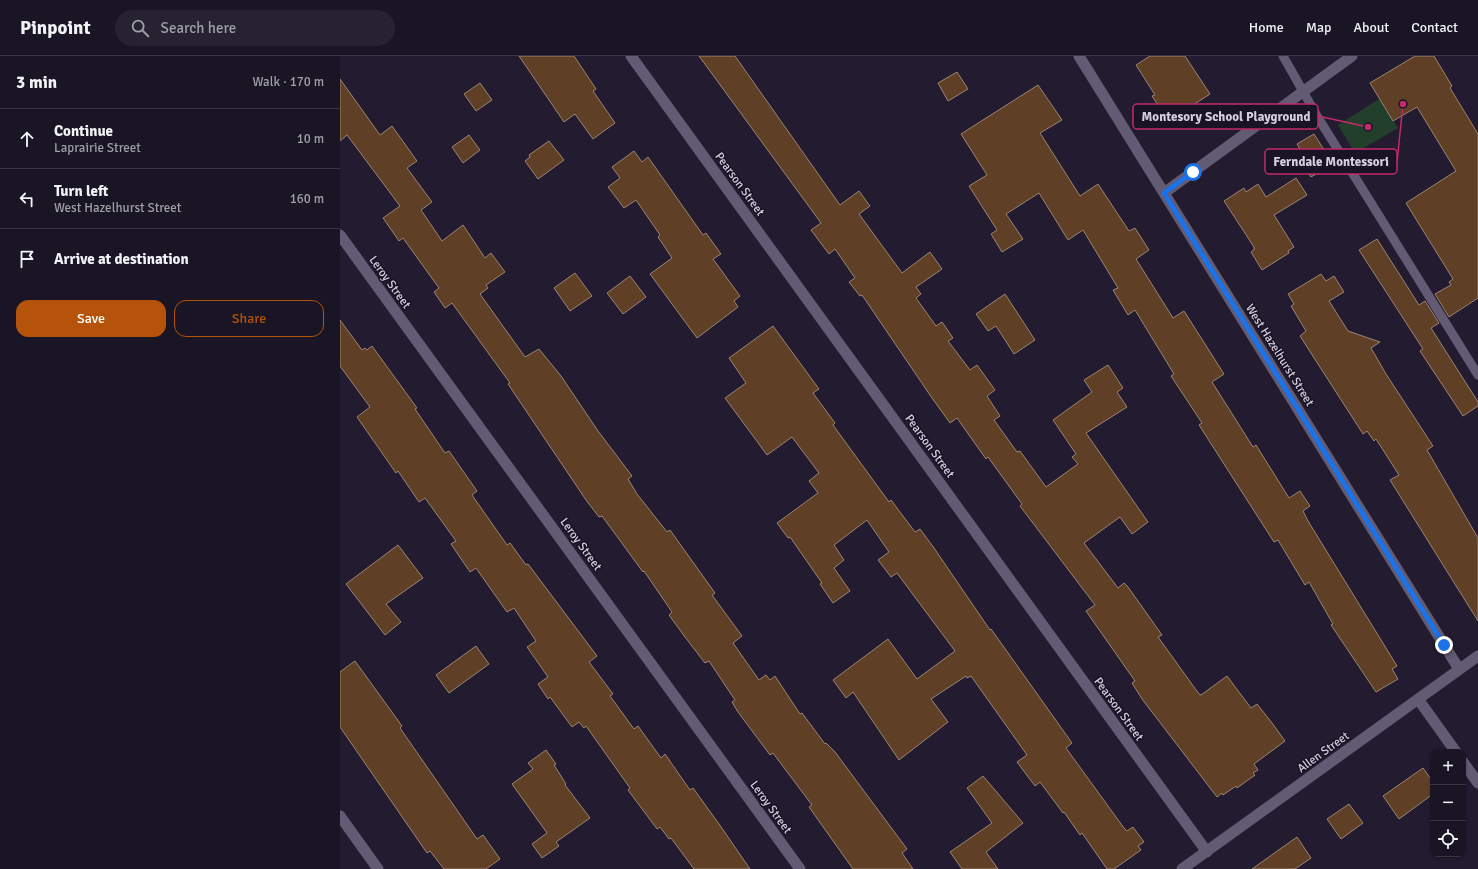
<!DOCTYPE html>
<html lang="en">
<head>
<meta charset="utf-8">
<style>
  body { margin:0; font-family:Signika,sans-serif; background:#272231; color:#f1f3f6 }
  .controls { position:absolute; right:12px; bottom:12px; display:grid; overflow:hidden; border-radius:8px; box-shadow:0 1px 3px #0004 }
  .controls button { width:36px; height:36px; display:grid; place-items:center; padding:0; border:0; border-bottom:1px solid #383441; background:#1a1524; color:#f1f3f6; font:20px sans-serif }
  .stop { position:absolute; width:12px; height:12px; margin:-9px; border:3px solid #1a73e8; border-radius:50%; background:#fff }
  .stop.end { background:#1a73e8; border-color:#fff; box-shadow:0 1px 4px #0008 }
  .list { margin:0; padding:0; list-style:none }
  h2 { display:flex; justify-content:space-between; align-items:center; height:52px; margin:0; padding:0 16px; font-size:17px }
  h2 small { font-size:13px; font-weight:400; color:#9f9fa6 }
  .list li { display:grid; grid-template-columns:26px 1fr auto; gap:12px; align-items:center; box-sizing:border-box; height:60px; padding:0 16px; border-top:1px solid #383441 }
  .list b { display:block; font-size:15px; white-space:nowrap }
  .list p { margin:0; font-size:13px; white-space:nowrap; color:#9f9fa6 }
  .list em { font-size:13px; font-style:normal; color:#9f9fa6 }
  .actions { display:flex; gap:8px; padding:12px 16px }
  .actions a { flex:1; padding:9px 0; border:1px solid #b45309; border-radius:12px; text-align:center; font-size:14px; color:#b45309 }
  .actions .main { background:#b45309; color:#fff }
  .icon { flex:none; width:22px; height:22px; fill:none; stroke:currentColor; stroke-width:2; stroke-linecap:round; stroke-linejoin:round }
  .map { position:relative; flex:none; width:1138px; height:813px; overflow:hidden }
  header { display:flex; align-items:center; gap:24px; box-sizing:border-box; height:56px; padding:0 20px; background:#1a1524; border-bottom:1px solid #383441 }
  header strong { font-size:19px }
  nav { display:flex; gap:22px; margin-inline-start:auto; font-size:14px }
  .search { width:280px; height:36px; background:#272231; display:flex; align-items:center; gap:10px; box-sizing:border-box; padding:0 14px; border-radius:22px; color:#9f9fa6; font-size:15px }
  main { display:flex }
  aside { flex:1; background:#1a1524 }
  .map>svg:first-child { display:block }
  .green { fill:#223f2c }
  .building { fill:#5f4027; stroke:#9b8473 }
  .lines { fill:none; stroke-linecap:round; stroke-linejoin:round }
  .service { stroke:#635b73; stroke-width:9 }
  .minor { stroke:#635b73; stroke-width:11 }
  .route { stroke:#1a73e8; stroke-width:5 }
  .labels { text-anchor:middle; stroke-width:3; stroke-linejoin:round; paint-order:stroke }
  .street-label { font-size:12px; fill:#d3cfdd; stroke:#191326 }
  .leader { fill:none; stroke:#c42a68; stroke-width:1.5 }
  .callout-dot { fill:#c42a68; stroke:#191326; stroke-width:1.5 }
  .callout { fill:#191326; stroke:#c42a68; stroke-width:1.5 }
  .callout-label { font-size:13px; text-anchor:middle; font-weight:bold; fill:#d3cfdd }
</style>
</head>
<body>
<header>
<strong>Pinpoint</strong>
<div class="search"><svg class="icon" aria-label="search" viewBox="0 0 24 24"><circle cx="10" cy="10" r="6"/><path d="M15 15l6 6"/></svg>Search here</div>
<nav><a>Home</a><a>Map</a><a>About</a><a>Contact</a></nav>
</header>
<main>
<aside>
<h2>3 min<small>Walk · 170 m</small></h2>
<ul class="list">
<li><svg class="icon" aria-label="ahead" viewBox="0 0 24 24"><path d="M12 20V5M6 11l6-6 6 6"/></svg><div><b>Continue</b><p>Laprairie Street</p></div><em>10 m</em></li>
<li><svg class="icon" aria-label="left" viewBox="0 0 24 24"><path d="M17 20v-9H6M10 6l-5 5 5 5"/></svg><div><b>Turn left</b><p>West Hazelhurst Street</p></div><em>160 m</em></li>
<li><svg class="icon" aria-label="arrive" viewBox="0 0 24 24"><path d="M6 21V4h12l-3 4 3 4H6"/></svg><div><b>Arrive at destination</b></div></li>
</ul>
<div class="actions"><a class="main">Save</a><a>Share</a></div>
</aside>
<div class="map">
<svg width="1138" height="813" viewBox="0 0 1138 813">
  <rect width="100%" height="100%" fill="#231c30"/>
  <!-- green -->
  <path class="green" d="M 1039,43 L 1058,72 L 1015,97 L 998,69 Z"/>
  <!-- building -->
  <path class="building" d="M 179,0 L 234,0 L 256,33 L 253,35 L 275,67 L 253,83 L 235,58 L 224,66 Z
    M 359,0 L 395,0 L 500,149 L 519,135 L 530,150 L 519,158 L 562,217 L 590,196 L 602,213 L 576,231 L 581,238 L 576,242 L 596,270 L 602,266 L 613,282 L 608,285 L 630,314 L 637,309 L 655,334 L 647,340 L 660,360 L 654,364 L 677,396 L 680,395 L 706,431 L 738,408 L 732,401 L 736,398 L 713,364 L 752,336 L 744,324 L 768,309 L 783,332 L 777,336 L 787,351 L 746,377 L 808,466 L 792,478 L 780,461 L 744,487 L 778,532 L 784,527 L 788,531 L 822,579 L 818,581 L 859,638 L 861,639 L 887,620 L 911,652 L 917,648 L 932,667 L 945,685 L 914,708 L 918,714 L 913,717 L 915,719 L 897,732 L 896,730 L 883,739 L 882,737 L 877,741 L 802,643 L 792,627 L 795,625 L 746,555 L 755,549 L 680,450 L 682,448 L 648,401 L 646,403 L 617,362 L 610,367 L 592,342 L 522,239 L 520,240 L 509,226 L 515,222 L 495,193 L 489,198 L 471,174 L 481,167 Z
    M 810,0 L 845,0 L 870,38 L 836,60 L 832,55 L 825,60 L 812,40 L 815,39 L 796,9 Z
    M 1075,0 L 1094,0 L 1112,30 L 1110,32 L 1138,78 L 1138,242 L 1109,261 L 1095,238 L 1111,229 L 1109,226 L 1113,223 L 1066,147 L 1116,115 L 1077,51 L 1053,65 L 1030,27 Z
    M 617,16 L 628,33 L 608,45 L 598,27 Z
    M 0,23 L 40,79 L 52,70 L 77,105 L 67,112 L 92,146 L 81,154 L 102,185 L 123,169 L 145,202 L 151,197 L 165,216 L 146,229 L 148,232 L 140,238 L 185,301 L 199,293 L 221,320 L 258,375 L 292,420 L 288,423 L 297,438 L 327,476 L 330,474 L 375,537 L 372,539 L 402,580 L 393,587 L 419,624 L 426,619 L 430,624 L 435,620 L 460,658 L 462,657 L 485,688 L 486,687 L 495,696 L 567,793 L 562,797 L 573,813 L 513,813 L 469,751 L 472,749 L 433,697 L 430,699 L 398,656 L 392,646 L 395,644 L 369,605 L 365,607 L 345,581 L 329,559 L 332,556 L 304,515 L 303,516 L 262,460 L 259,461 L 246,444 L 168,328 L 170,327 L 112,247 L 105,252 L 94,236 L 99,232 L 63,182 L 59,185 L 43,162 L 60,150 L 7,79 L 0,85 Z
    M 140,27 L 152,44 L 136,55 L 124,38 Z
    M 698,29 L 722,64 L 700,77 L 740,140 L 758,128 L 789,175 L 795,172 L 809,194 L 796,203 L 833,262 L 844,255 L 884,318 L 872,326 L 913,391 L 916,389 L 949,442 L 960,435 L 970,450 L 963,455 L 968,465 L 1057,610 L 1052,613 L 1058,623 L 1036,636 L 991,569 L 993,568 L 969,526 L 965,529 L 938,484 L 934,486 L 859,369 L 862,367 L 831,320 L 834,318 L 795,254 L 788,259 L 773,234 L 778,232 L 743,174 L 728,184 L 699,137 L 666,158 L 683,183 L 662,196 L 651,178 L 657,174 L 629,130 L 647,119 L 621,78 Z
    M 974,78 L 993,108 L 971,121 L 956,98 L 961,95 L 957,88 Z
    M 129,79 L 140,94 L 123,107 L 112,91 Z
    M 209,85 L 224,104 L 198,123 L 185,105 L 190,101 L 189,99 Z
    M 294,95 L 302,106 L 308,101 L 363,179 L 366,177 L 381,198 L 373,203 L 400,240 L 394,245 L 398,251 L 357,282 L 310,218 L 332,202 L 318,181 L 320,179 L 296,144 L 284,152 L 268,131 L 280,122 L 272,111 Z
    M 956,122 L 967,139 L 934,159 L 954,191 L 948,195 L 949,197 L 922,214 L 911,196 L 914,194 L 914,191 L 884,145 L 904,132 L 906,136 L 918,128 L 926,141 Z
    M 1037,183 L 1079,249 L 1085,245 L 1099,267 L 1091,272 L 1138,346 L 1138,350 L 1123,360 L 1080,295 L 1083,293 L 1019,194 Z
    M 235,217 L 252,240 L 230,255 L 214,232 Z
    M 981,218 L 986,225 L 994,220 L 1004,236 L 989,245 L 1008,275 L 1040,286 L 1031,292 L 1046,318 L 1093,390 L 1087,394 L 1138,482 L 1138,565 L 1050,424 L 1059,419 L 1036,383 L 1034,385 L 1027,375 L 1023,378 L 960,280 L 966,275 L 951,250 L 954,248 L 948,238 Z
    M 290,220 L 306,241 L 283,258 L 267,237 Z
    M 665,238 L 695,284 L 674,298 L 656,270 L 648,275 L 636,258 Z
    M 0,264 L 22,294 L 25,292 L 27,294 L 32,290 L 77,352 L 75,353 L 105,397 L 109,395 L 137,435 L 132,439 L 167,489 L 170,487 L 186,509 L 188,508 L 257,600 L 249,606 L 273,638 L 270,640 L 294,673 L 298,670 L 321,702 L 325,698 L 350,734 L 353,732 L 379,768 L 410,813 L 354,813 L 331,782 L 329,783 L 320,771 L 317,773 L 288,734 L 290,732 L 246,670 L 244,672 L 239,666 L 232,671 L 210,641 L 208,643 L 198,628 L 208,621 L 187,591 L 196,585 L 174,552 L 167,556 L 136,512 L 130,516 L 111,488 L 116,485 L 85,442 L 79,446 L 58,415 L 56,417 L 17,361 L 30,351 L 0,310 Z
    M 433,270 L 479,333 L 473,337 L 495,367 L 493,369 L 549,446 L 551,444 L 575,476 L 580,473 L 594,492 L 650,574 L 651,573 L 732,687 L 726,692 L 784,772 L 787,775 L 793,771 L 804,786 L 798,790 L 801,794 L 774,813 L 767,813 L 742,777 L 740,779 L 724,756 L 723,757 L 700,726 L 695,730 L 677,706 L 687,699 L 631,620 L 627,622 L 626,620 L 591,643 L 608,666 L 559,704 L 513,636 L 506,642 L 493,624 L 548,583 L 577,623 L 615,595 L 557,517 L 551,521 L 538,504 L 549,496 L 527,464 L 494,489 L 504,504 L 494,512 L 510,535 L 493,547 L 480,528 L 482,527 L 450,481 L 448,482 L 437,467 L 478,437 L 469,425 L 479,417 L 452,381 L 427,399 L 385,342 L 406,327 L 389,302 Z
    M 58,489 L 83,522 L 46,548 L 61,566 L 45,579 L 6,528 Z
    M 136,590 L 149,608 L 109,637 L 96,619 Z
    M 15,605 L 62,670 L 60,672 L 137,783 L 143,779 L 160,803 L 146,813 L 104,813 L 90,795 L 87,797 L 0,671 L 0,616 Z
    M 206,694 L 216,708 L 214,709 L 226,728 L 225,729 L 250,762 L 216,786 L 219,790 L 202,802 L 192,788 L 207,777 L 172,728 L 193,713 L 188,707 Z
    M 1083,712 L 1093,726 L 1093,738 L 1059,763 L 1043,740 Z
    M 643,720 L 683,767 L 646,796 L 658,813 L 622,813 L 610,796 L 652,767 L 627,732 Z
    M 1009,748 L 1023,767 L 1001,783 L 987,763 Z
    M 957,781 L 971,802 L 955,813 L 912,813 Z"/>
  <g class="lines">
    <!-- service -->
    <path class="service" d="M 943,0 L 977,60 L 1138,319"/>
    <!-- minor -->
    <path class="minor" d="M 291,0 L 867,796
      M 739,0 L 1119,613
      M 824,137 L 1012,0
      M 0,179 L 460,813
      M 1078,643 L 1116,696
      M 1123,706 L 1138,727
      M 0,760 L 38,813
      M 842,813 L 1138,600"/>
  </g>
  <g class="lines">
    <!-- route -->
    <path class="route" d="M 853,116 L 824,137 L 1104,589"/>
  </g>
  <g class="labels">
    <!-- street labels -->
    <g class="street-label">
      <text transform="translate(400 128) rotate(54)" y="4">Pearson Street</text>
      <text transform="translate(50 226) rotate(54)" y="4">Leroy Street</text>
      <text transform="translate(940 299) rotate(58)" y="4">West Hazelhurst Street</text>
      <text transform="translate(590 390) rotate(54)" y="4">Pearson Street</text>
      <text transform="translate(241 488) rotate(54)" y="4">Leroy Street</text>
      <text transform="translate(779 653) rotate(54)" y="4">Pearson Street</text>
      <text transform="translate(983 696) rotate(-36)" y="4">Allen Street</text>
      <text transform="translate(431 751) rotate(54)" y="4">Leroy Street</text>
    </g>
  </g>
  <!-- callouts -->
  <path class="leader" d="M1028 71L978 60M1063 48L1057 106"/>
  <g class="callout-dot">
    <circle cx="1028" cy="71" r="4"/>
    <circle cx="1063" cy="48" r="4"/>
  </g>
  <g class="callout">
    <rect x="793" y="48" width="185" height="25" rx="4"/>
    <rect x="925" y="93" width="132" height="25" rx="4"/>
  </g>
  <g class="callout-label">
    <text x="886" y="65">Montesory School Playground</text>
    <text x="991" y="110">Ferndale Montessori</text>
  </g>
</svg>
<div class="controls">
<button>+</button>
<button>−</button>
<button><svg class="icon" aria-label="locate" viewBox="0 0 24 24"><circle cx="12" cy="12" r="6"/><path d="M12 2v4M12 18v4M2 12h4M18 12h4"/></svg></button>
</div>
<div class="stop" style="left:853px;top:116px"></div>
<div class="stop end" style="left:1104px;top:589px"></div>
</div>
</main>
</body>
</html>
